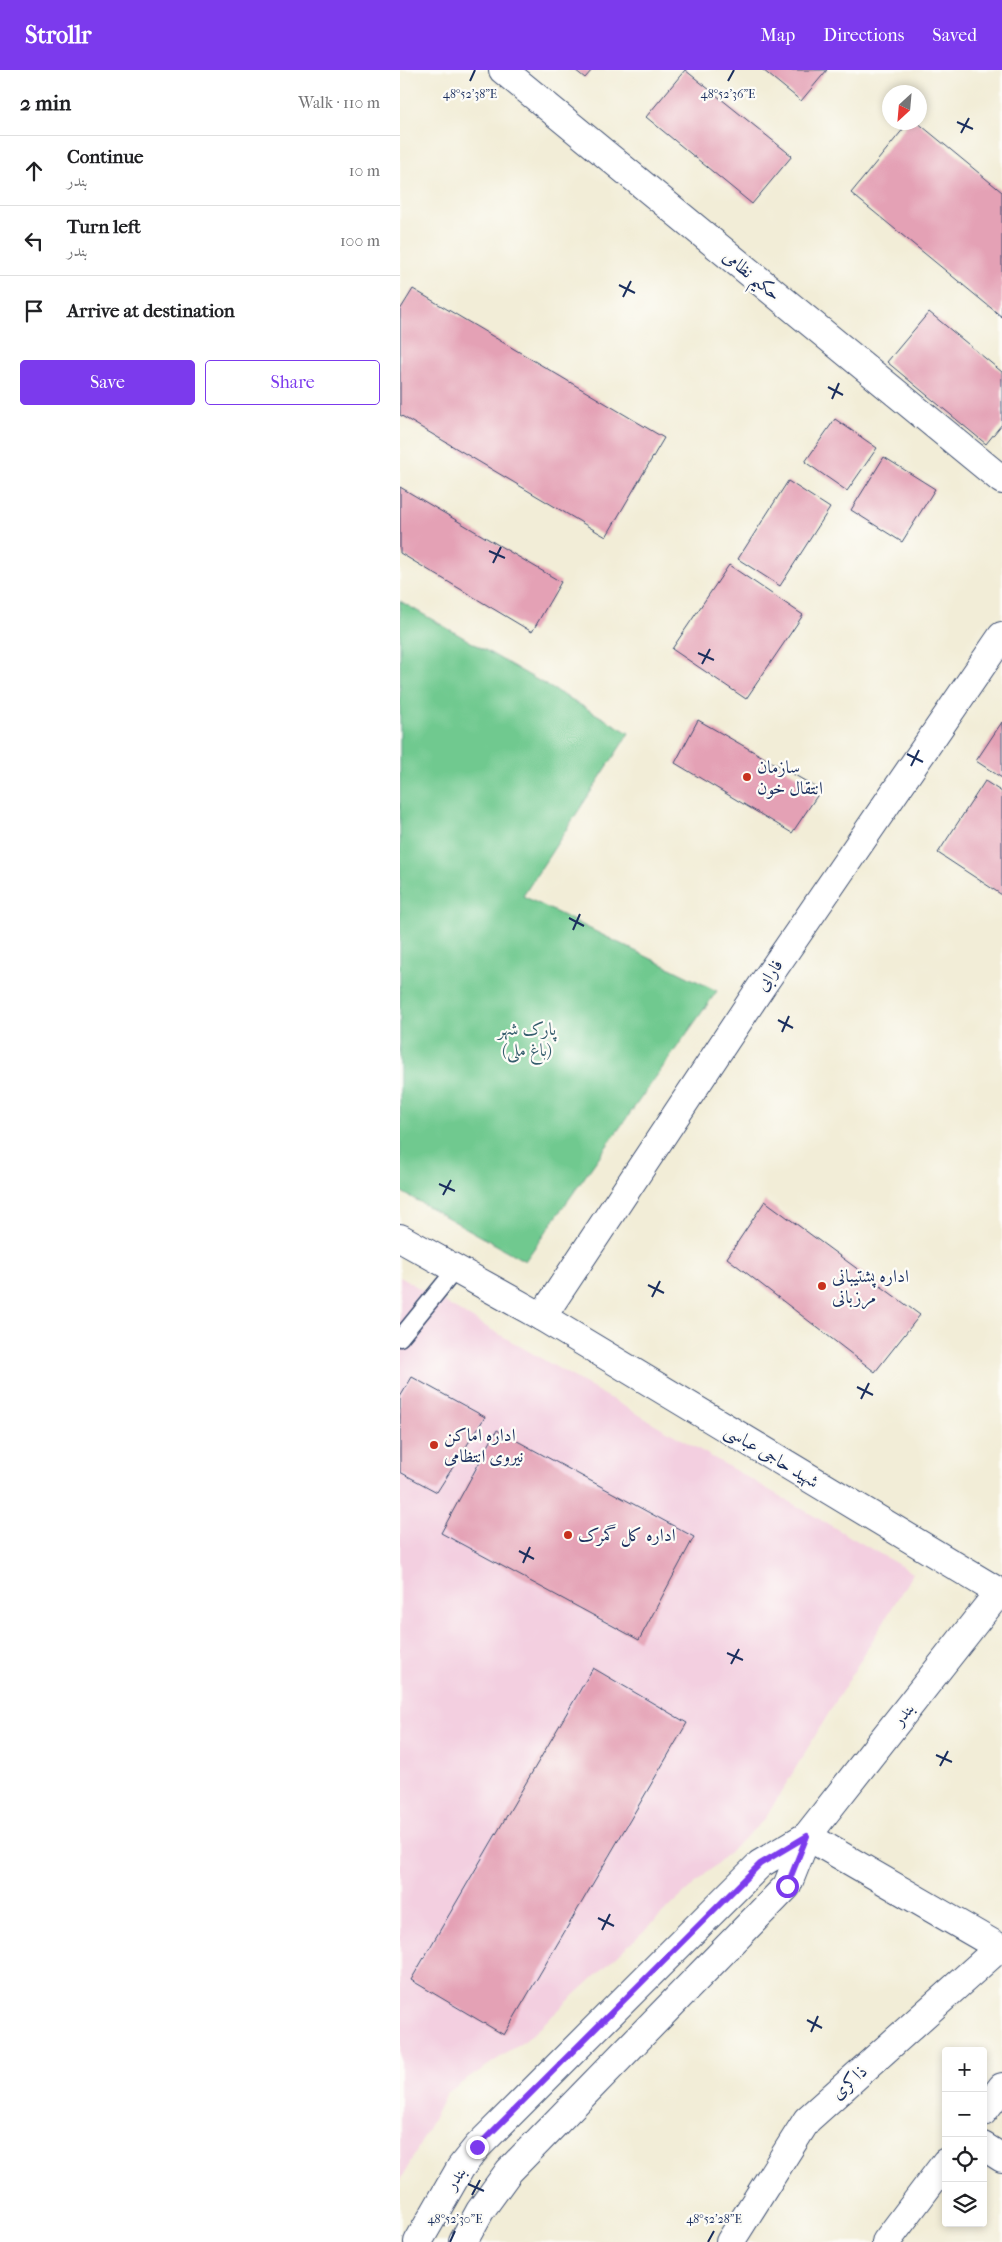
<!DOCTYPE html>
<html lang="en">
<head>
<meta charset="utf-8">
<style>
  body { margin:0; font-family:"IM FELL French Canon",Amiri,serif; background:#f6f6f6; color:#202124 }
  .controls { position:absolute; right:15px; bottom:15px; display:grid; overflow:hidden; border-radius:5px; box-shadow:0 2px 8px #0003 }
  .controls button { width:45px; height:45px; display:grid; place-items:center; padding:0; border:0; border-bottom:1px solid #e0e0e0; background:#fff; color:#202124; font:25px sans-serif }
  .compass { position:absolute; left:482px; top:15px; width:45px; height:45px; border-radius:50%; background:#fff; box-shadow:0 2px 8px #0003; rotate:206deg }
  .stop { position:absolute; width:15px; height:15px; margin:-11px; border:4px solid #7c3aed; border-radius:50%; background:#fff }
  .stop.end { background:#7c3aed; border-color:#fff; box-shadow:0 1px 5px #0008 }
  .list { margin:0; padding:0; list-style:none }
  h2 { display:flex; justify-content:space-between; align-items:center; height:65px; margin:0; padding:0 20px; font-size:21px }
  h2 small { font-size:16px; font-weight:400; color:#757577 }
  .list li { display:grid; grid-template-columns:32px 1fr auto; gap:15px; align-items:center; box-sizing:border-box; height:70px; padding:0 20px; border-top:1px solid #e0e0e0 }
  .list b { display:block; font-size:19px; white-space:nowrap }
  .list p { margin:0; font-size:16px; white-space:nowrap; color:#757577 }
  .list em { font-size:16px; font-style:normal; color:#757577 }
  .actions { display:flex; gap:10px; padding:15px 20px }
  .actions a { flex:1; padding:11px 0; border:1px solid #7c3aed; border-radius:5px; text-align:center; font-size:18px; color:#7c3aed }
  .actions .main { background:#7c3aed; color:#fff }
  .icon { flex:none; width:28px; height:28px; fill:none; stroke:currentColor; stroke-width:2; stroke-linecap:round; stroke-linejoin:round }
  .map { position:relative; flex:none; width:602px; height:2172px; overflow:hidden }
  header { display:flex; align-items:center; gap:30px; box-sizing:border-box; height:70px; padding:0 25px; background:#7c3aed; color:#fff }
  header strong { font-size:24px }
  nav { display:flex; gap:28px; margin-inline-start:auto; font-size:18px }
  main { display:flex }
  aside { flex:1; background:#fff }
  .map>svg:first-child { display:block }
  .built { fill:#f3cfe0 }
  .green { fill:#70c98f; stroke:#467c76 }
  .building { fill:#e4a1b5 }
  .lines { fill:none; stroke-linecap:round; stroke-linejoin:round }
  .lane-casing { stroke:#3b4c70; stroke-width:19 }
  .street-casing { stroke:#3b4c70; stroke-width:30 }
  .secondary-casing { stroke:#3b4c70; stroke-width:30 }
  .lane { stroke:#fff; stroke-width:16 }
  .street { stroke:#fff; stroke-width:28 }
  .secondary { stroke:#fff; stroke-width:28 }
  .route { stroke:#7c3aed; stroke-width:6 }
  .ticks { fill:none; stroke:#1b2f5e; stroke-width:2 }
  .poi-dot { fill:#c8321e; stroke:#fdfcf7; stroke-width:2 }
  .labels { text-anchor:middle; stroke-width:4.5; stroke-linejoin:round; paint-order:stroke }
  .street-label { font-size:18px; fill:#1b2f5e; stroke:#fdfcf7 }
  .poi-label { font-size:18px; fill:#1b2f5e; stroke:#fdfcf7; text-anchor:start }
  .park-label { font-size:18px; fill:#355d6d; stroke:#fdfcf7 }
  .ticks-label { font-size:12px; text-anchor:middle; fill:#1b2f5e; stroke:#fdfcf7; stroke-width:4.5; stroke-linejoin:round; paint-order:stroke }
</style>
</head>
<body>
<header>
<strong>Strollr</strong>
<nav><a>Map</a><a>Directions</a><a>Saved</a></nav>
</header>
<main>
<aside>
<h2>2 min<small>Walk · 110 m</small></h2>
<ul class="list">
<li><svg class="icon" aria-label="ahead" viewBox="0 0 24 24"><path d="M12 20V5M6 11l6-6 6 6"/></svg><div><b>Continue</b><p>بندر</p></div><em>10 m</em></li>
<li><svg class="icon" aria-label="left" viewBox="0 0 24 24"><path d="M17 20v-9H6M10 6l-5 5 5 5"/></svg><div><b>Turn left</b><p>بندر</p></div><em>100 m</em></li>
<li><svg class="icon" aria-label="arrive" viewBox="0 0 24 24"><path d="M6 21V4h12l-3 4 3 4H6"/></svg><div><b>Arrive at destination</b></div></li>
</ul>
<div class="actions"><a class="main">Save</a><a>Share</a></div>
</aside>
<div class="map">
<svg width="602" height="2172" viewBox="0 0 602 2172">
  <rect width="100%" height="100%" fill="#fdfcf7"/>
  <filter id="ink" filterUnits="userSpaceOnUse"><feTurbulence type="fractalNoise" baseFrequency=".02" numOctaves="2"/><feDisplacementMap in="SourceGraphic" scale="10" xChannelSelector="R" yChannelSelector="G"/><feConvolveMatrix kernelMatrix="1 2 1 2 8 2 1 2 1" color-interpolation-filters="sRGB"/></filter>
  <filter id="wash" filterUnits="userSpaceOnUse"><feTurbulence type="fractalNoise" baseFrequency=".0096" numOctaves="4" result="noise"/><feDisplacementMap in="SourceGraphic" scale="20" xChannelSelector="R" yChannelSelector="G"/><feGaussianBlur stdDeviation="1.12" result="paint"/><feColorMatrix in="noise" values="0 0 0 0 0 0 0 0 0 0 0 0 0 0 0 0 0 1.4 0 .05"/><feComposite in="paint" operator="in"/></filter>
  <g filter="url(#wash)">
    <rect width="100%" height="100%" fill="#f2edd7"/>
    <!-- built -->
    <path class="built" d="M 0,1207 L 513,1503 L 365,1749 L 126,1970 L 47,2023 L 0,2112 Z"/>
    <!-- green -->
    <path class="green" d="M 0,531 L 229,663 L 123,826 L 317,921 L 125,1191 L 0,1121 Z"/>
    <g id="blocks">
      <!-- building -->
      <path class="building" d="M 175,0 L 192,0 L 185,8 Z
        M 285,0 L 392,86 L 352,134 L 246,47 Z
        M 363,0 L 427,0 L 401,31 Z
        M 509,52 L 517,52 L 602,122 L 602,247 L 451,123 Z
        M 13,219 L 264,368 L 206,467 L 0,345 L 0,240 Z
        M 529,242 L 602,302 L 602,354 L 586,374 L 487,292 Z
        M 435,349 L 477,378 L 447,421 L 405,392 Z
        M 484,387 L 535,419 L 502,472 L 451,440 Z
        M 388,411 L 430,438 L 380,516 L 338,489 Z
        M 0,417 L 161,512 L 132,562 L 0,483 Z
        M 329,495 L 403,545 L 346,629 L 272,579 Z
        M 298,650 L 421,720 L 392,763 L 275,693 Z
        M 602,652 L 602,708 L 576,691 Z
        M 585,711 L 602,722 L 602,825 L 538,783 Z
        M 365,1131 L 520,1245 L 475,1302 L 327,1188 Z
        M 12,1307 L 85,1347 L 37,1422 L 0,1402 L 0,1327 Z
        M 97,1360 L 294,1467 L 239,1570 L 41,1463 Z
        M 193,1598 L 287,1653 L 104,1965 L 11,1910 Z"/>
    </g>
  </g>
  <g filter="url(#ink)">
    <use href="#blocks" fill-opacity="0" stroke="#3b4c70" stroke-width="1"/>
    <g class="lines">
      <!-- lane casing -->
      <g class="lane-casing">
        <path id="lane" d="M 0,1268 L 56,1199"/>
      </g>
      <!-- street casing -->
      <g class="street-casing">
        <path id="street" d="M 0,1168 L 142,1247
          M 407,1766 L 602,1879
          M 583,2042 L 602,2017
          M 583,2076 L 602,2088
          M 330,2172 L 407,2050 L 599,1878
          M 486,2172 L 546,2092"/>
      </g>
      <!-- secondary casing -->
      <g class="secondary-casing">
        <path id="secondary" d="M 103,0 L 602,410
          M 602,566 L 363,914 L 142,1247 L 602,1524
          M 18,2172 L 61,2097 L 77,2077 L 360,1794 L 407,1766
          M 63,2172 L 80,2141 L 109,2101 L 387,1816 L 407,1766 L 599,1522"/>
      </g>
      <!-- lane -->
      <use href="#lane" class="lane"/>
      <!-- street -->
      <use href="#street" class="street"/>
      <!-- secondary -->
      <use href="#secondary" class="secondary"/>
    </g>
  </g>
  <g class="lines" filter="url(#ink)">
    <!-- route -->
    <path class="route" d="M 77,2077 L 360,1794 L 407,1766 L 387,1816"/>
  </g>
  <!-- ticks -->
  <path class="ticks" d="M 70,11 L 75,0M 328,11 L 334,0M 557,52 L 573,59M 561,63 L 569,48M 219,215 L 235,223M 223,227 L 231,211M 428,317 L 443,325M 432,329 L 439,313M 89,481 L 105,488M 93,493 L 101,477M 298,583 L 314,590M 302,594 L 310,579M 507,684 L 523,692M 511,696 L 519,680M 169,848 L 184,856M 173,860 L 180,844M 378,950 L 393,958M 382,962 L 389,946M 39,1114 L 55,1121M 43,1125 L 51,1110M 248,1215 L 264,1223M 252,1227 L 260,1211M 457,1317 L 473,1325M 461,1329 L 469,1313M 119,1481 L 134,1489M 123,1493 L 130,1477M 327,1583 L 343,1590M 331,1594 L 339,1579M 536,1685 L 552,1692M 540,1696 L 548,1681M 198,1848 L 214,1856M 202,1860 L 210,1844M 407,1950 L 422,1958M 411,1962 L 418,1946M 68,2114 L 84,2121M 72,2125 L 80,2110M 50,2172 L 55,2161M 308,2172 L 314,2161"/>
  <!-- markers -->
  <g class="poi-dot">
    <circle cx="347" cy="707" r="5"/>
    <circle cx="422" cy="1216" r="5"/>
    <circle cx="34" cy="1375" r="5"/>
    <circle cx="168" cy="1465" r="5"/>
  </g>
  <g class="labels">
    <!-- street labels -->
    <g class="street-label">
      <text transform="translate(352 205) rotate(39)" y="6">حکیم نظامی</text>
      <text transform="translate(369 905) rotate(-56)" y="6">فارابی</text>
      <text transform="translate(372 1386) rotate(31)" y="6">شهید حاجی عباسی</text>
      <text transform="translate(503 1644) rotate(-52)" y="6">بندر</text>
      <text transform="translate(449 2012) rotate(-42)" y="6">ذاکری</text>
      <text transform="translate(55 2108) rotate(-57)" y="6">بندر</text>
    </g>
    <!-- poi labels -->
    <g class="poi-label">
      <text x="357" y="703">سازمان<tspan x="357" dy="21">انتقال خون</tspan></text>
      <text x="432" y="1212">اداره پشتیبانی<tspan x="432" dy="21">مرزبانی</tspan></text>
      <text x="44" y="1371">اداره اماکن<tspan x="44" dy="21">نیروی انتظامی</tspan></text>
      <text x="178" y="1471">اداره کل گمرک</text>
    </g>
    <!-- park labels -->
    <g class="park-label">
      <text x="127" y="965">پارک شهر<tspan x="127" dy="21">(باغ ملی)</tspan></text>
    </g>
  </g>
  <g class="ticks-label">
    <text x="70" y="28">48°52'38"E</text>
    <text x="328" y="28">48°52'36"E</text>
    <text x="55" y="2153">48°52'30"E</text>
    <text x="314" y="2153">48°52'28"E</text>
  </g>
</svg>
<div class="controls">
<button>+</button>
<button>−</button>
<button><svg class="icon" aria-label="locate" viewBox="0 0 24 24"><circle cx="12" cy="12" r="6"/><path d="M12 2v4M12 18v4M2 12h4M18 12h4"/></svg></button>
<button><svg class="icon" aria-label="layers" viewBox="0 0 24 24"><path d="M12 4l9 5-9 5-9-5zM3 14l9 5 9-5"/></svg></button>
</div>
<svg class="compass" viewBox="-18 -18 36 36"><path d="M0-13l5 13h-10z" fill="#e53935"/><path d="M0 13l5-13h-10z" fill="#757577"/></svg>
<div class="stop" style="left:387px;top:1816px"></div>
<div class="stop end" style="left:77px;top:2077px"></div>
</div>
</main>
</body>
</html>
